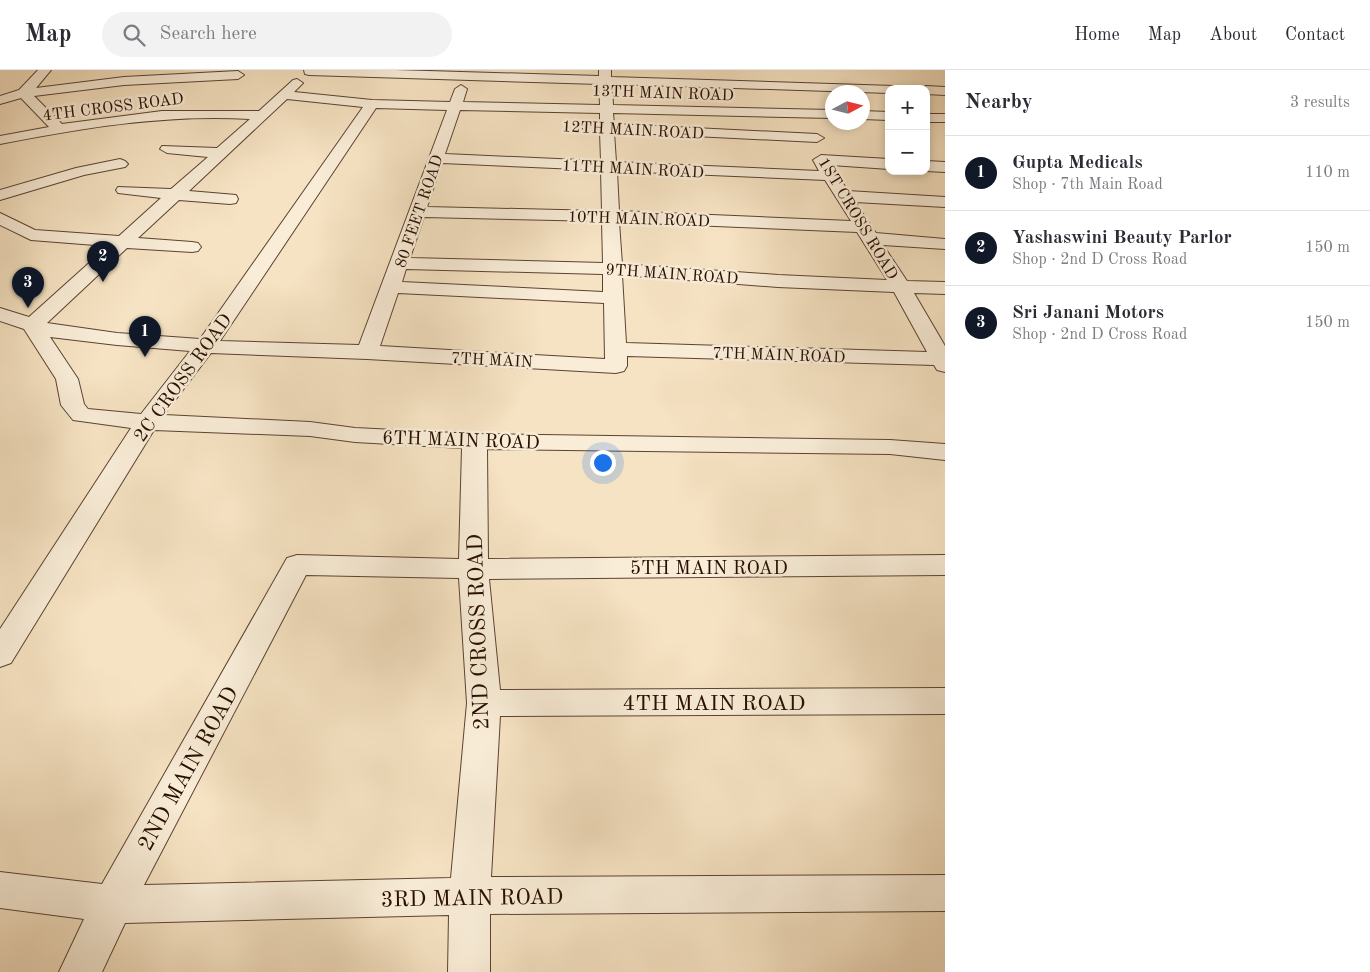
<!DOCTYPE html>
<html lang="en">
<head>
<meta charset="utf-8">
<style>
  body { margin:0; font-family:"Old Standard TT",serif; background:#f2f2f3; color:#2b2b33 }
  .controls { position:absolute; right:15px; top:15px; display:grid; overflow:hidden; border-radius:10px; box-shadow:0 2px 8px #0003 }
  .controls button { width:45px; height:45px; display:grid; place-items:center; padding:0; border:0; border-bottom:1px solid #e1e1e2; background:#fff; color:#2b2b33; font:25px sans-serif }
  .compass { position:absolute; left:825px; top:15px; width:45px; height:45px; border-radius:50%; background:#fff; box-shadow:0 2px 8px #0003; rotate:83deg }
  .you { position:absolute; left:602px; top:392px; width:18px; height:18px; margin:-12px; border:4px solid #fff; border-radius:50%; background:#1a73e8; box-shadow:0 0 0 8px #1a73e833 }
  .badge { display:grid; place-items:center; width:32px; height:32px; border-radius:50%; background:#111827; color:#fff; font-size:16px; font-weight:700 }
  .pin { position:absolute; translate:-50% -41px; filter:drop-shadow(0 1px 2px #0008) }
  .pin::after { content:''; position:absolute; top:26px; width:18px; height:15px; background:inherit; clip-path:polygon(0 0,100% 0,50% 100%) }
  .list { margin:0; padding:0; list-style:none }
  h2 { display:flex; justify-content:space-between; align-items:center; height:65px; margin:0; padding:0 20px; font-size:21px }
  h2 small { font-size:16px; font-weight:400; color:#7c7c81 }
  .list li { display:grid; grid-template-columns:32px 1fr auto; gap:15px; align-items:center; box-sizing:border-box; height:75px; padding:0 20px; border-top:1px solid #e1e1e2 }
  .list b { display:block; font-size:19px; white-space:nowrap }
  .list p { margin:0; font-size:16px; white-space:nowrap; color:#7c7c81 }
  .list em { font-size:16px; font-style:normal; color:#7c7c81 }
  .icon { flex:none; width:28px; height:28px; fill:none; stroke:currentColor; stroke-width:2; stroke-linecap:round; stroke-linejoin:round }
  .map { position:relative; flex:none; width:945px; height:902px; overflow:hidden }
  header { display:flex; align-items:center; gap:30px; box-sizing:border-box; height:70px; padding:0 25px; background:#fff; border-bottom:1px solid #e1e1e2 }
  header strong { font-size:24px }
  nav { display:flex; gap:28px; margin-inline-start:auto; font-size:18px }
  .search { width:350px; height:45px; background:#f2f2f3; display:flex; align-items:center; gap:12px; box-sizing:border-box; padding:0 18px; border-radius:28px; color:#7c7c81; font-size:19px }
  main { display:flex }
  aside { flex:1; background:#fff }
  .map>svg:first-child { display:block }
  .lines { fill:none; stroke-linecap:round; stroke-linejoin:round }
  .minor-casing { stroke:#5c4331; stroke-width:2 }
  .minor { fill:#f9edd8; fill-rule:evenodd }
  .labels { text-anchor:middle; stroke-width:5; stroke-linejoin:round; paint-order:stroke }
  .far-street-label { font-size:16px; fill:#280e00; stroke:#f9edd8 }
  .street-label { font-size:19px; fill:#280e00; stroke:#f9edd8 }
  .near-street-label { font-size:22px; fill:#280e00; stroke:#f9edd8 }
</style>
</head>
<body>
<header>
<strong>Map</strong>
<div class="search"><svg class="icon" aria-label="search" viewBox="0 0 24 24"><circle cx="10" cy="10" r="6"/><path d="M15 15l6 6"/></svg>Search here</div>
<nav><a>Home</a><a>Map</a><a>About</a><a>Contact</a></nav>
</header>
<main>
<div class="map">
<svg width="945" height="902" viewBox="0 0 945 902">
  <rect width="100%" height="100%" fill="#f6e3c3"/>
  <filter id="stains"><feTurbulence type="fractalNoise" baseFrequency=".004" numOctaves="4"/><feColorMatrix values="0 0 0 0 .2 0 0 0 0 .09 0 0 0 0 .02 0 0 0 .5 -.17"/></filter>
  <radialGradient id="worn" r=".72"><stop offset=".6" stop-color="#630" stop-opacity="0"/><stop offset="1" stop-color="#630" stop-opacity=".3"/></radialGradient>
  <g class="lines">
    <!-- minor casing -->
    <g class="minor-casing">
      <path id="minor" d="M 38,0 L 51,0 L 36,18 L 124,7 L 238,1 L 244,5 L 238,9 L 124,15 L 34,26 L 62,54 L 162,41 L 259,41 L 293,10 L 297,9 L 303,13 L 294,22 L 372,30 L 450,32 L 455,19 L 461,15 L 467,19 L 463,32 L 600,35 L 599,14 L 309,5 L 305,4 L 304,0 L 395,0 L 599,6 L 599,0 L 611,0 L 611,7 L 894,16 L 895,19 L 889,19 L 889,23 L 612,14 L 613,35 L 832,40 L 832,48 L 613,43 L 614,54 L 817,64 L 824,68 L 817,72 L 614,62 L 616,92 L 819,101 L 813,90 L 821,85 L 889,89 L 889,99 L 831,95 L 848,121 L 945,127 L 945,137 L 855,132 L 876,163 L 945,169 L 945,179 L 883,175 L 907,211 L 945,212 L 945,224 L 914,223 L 945,276 L 945,302 L 937,300 L 934,295 L 627,286 L 627,296 L 624,301 L 616,303 L 367,289 L 211,283 L 164,345 L 310,352 L 355,358 L 475,364 L 890,370 L 945,374 L 945,390 L 890,384 L 487,379 L 488,489 L 945,485 L 945,505 L 489,509 L 500,620 L 945,618 L 945,644 L 500,646 L 491,807 L 945,805 L 945,841 L 490,844 L 490,902 L 448,902 L 449,845 L 125,853 L 102,902 L 59,902 L 84,849 L 0,838 L 0,802 L 102,814 L 287,488 L 297,485 L 459,489 L 462,378 L 355,372 L 310,366 L 154,360 L 11,593 L 0,597 L 0,559 L 131,358 L 73,350 L 61,335 L 56,309 L 24,259 L 0,251 L 0,238 L 29,247 L 108,176 L 31,170 L 0,155 L 0,143 L 35,160 L 119,166 L 161,128 L 118,123 L 116,120 L 118,117 L 171,119 L 208,87 L 167,83 L 160,79 L 162,76 L 217,78 L 250,49 C 165,44 83,58 0,74 L 0,66 L 49,57 L 21,28 L 0,34 L 0,26 L 19,20 ZM 287,29 L 363,37 L 200,269 L 117,263 L 47,253 L 127,178 L 192,182 L 198,181 L 201,177 L 198,173 L 192,172 L 138,168 L 179,130 L 230,134 L 236,133 L 238,129 L 236,125 L 189,121 ZM 376,38 L 447,40 L 359,275 L 220,271 ZM 460,40 L 600,43 L 600,53 L 589,53 L 582,57 L 584,60 L 600,62 L 601,91 L 445,84 ZM 442,93 L 601,100 L 602,141 L 427,137 ZM 617,101 L 825,110 L 851,151 L 619,141 ZM 424,147 L 602,151 L 603,193 L 410,188 ZM 619,152 L 857,162 L 887,210 L 778,205 L 622,194 ZM 406,199 L 603,204 L 603,222 L 402,212 ZM 622,205 L 778,217 L 894,222 L 927,282 L 626,273 ZM 398,223 L 604,233 L 605,289 L 380,276 ZM 50,267 L 117,275 L 190,281 L 141,344 L 88,339 L 84,334 L 78,309 ZM 306,505 L 459,508 L 467,633 L 451,808 L 144,815 Z
        M 926,16 L 945,17 L 945,25 L 926,24 L 926,19 L 920,19 Z
        M 862,41 L 889,42 L 889,50 L 862,49 Z
        M 926,44 L 945,44 L 945,52 L 926,52 Z
        M 120,89 L 125,91 L 128,94 L 125,97 L 84,105 L 0,130 L 0,120 L 76,98 Z
        M 926,91 L 945,92 L 945,102 L 926,101 Z"/>
    </g>
    <!-- minor -->
    <use href="#minor" class="minor"/>
  </g>
  <g class="labels">
    <!-- far-street labels -->
    <g class="far-street-label">
      <text transform="translate(663 22) rotate(2)" y="6">13TH MAIN ROAD</text>
      <text transform="translate(113 36) rotate(-7)" y="6">4TH CROSS ROAD</text>
      <text transform="translate(633 59) rotate(3)" y="6">12TH MAIN ROAD</text>
      <text transform="translate(633 98) rotate(3)" y="6">11TH MAIN ROAD</text>
      <text transform="translate(418 141) rotate(-71)" y="6">80 FEET ROAD</text>
      <text transform="translate(639 148) rotate(2)" y="6">10TH MAIN ROAD</text>
      <text transform="translate(859 148) rotate(59)" y="6">1ST CROSS ROAD</text>
      <text transform="translate(672 203) rotate(4)" y="6">9TH MAIN ROAD</text>
      <text transform="translate(779 284) rotate(2)" y="6">7TH MAIN ROAD</text>
      <text transform="translate(492 289) rotate(3)" y="6">7TH MAIN</text>
    </g>
    <!-- street labels -->
    <g class="street-label">
      <text transform="translate(182 307) rotate(-54)" y="7">2C CROSS ROAD</text>
      <text transform="translate(461 369) rotate(2)" y="7">6TH MAIN ROAD</text>
      <text x="709" y="504">5TH MAIN ROAD</text>
    </g>
    <!-- near-street labels -->
    <g class="near-street-label">
      <text transform="translate(477 562) rotate(-92)" y="8">2ND CROSS ROAD</text>
      <text x="714" y="640">4TH MAIN ROAD</text>
      <text transform="translate(187 698) rotate(-61)" y="8">2ND MAIN ROAD</text>
      <text transform="translate(472 827) rotate(-1)" y="8">3RD MAIN ROAD</text>
    </g>
  </g>
  <rect width="100%" height="100%" filter="url(#stains)"/>
  <rect width="100%" height="100%" fill="url(#worn)"/>
</svg>
<div class="controls">
<button>+</button>
<button>−</button>
</div>
<svg class="compass" viewBox="-18 -18 36 36"><path d="M0-13l5 13h-10z" fill="#e53935"/><path d="M0 13l5-13h-10z" fill="#7c7c81"/></svg>
<div class="you"></div>
<div class="pin badge" style="left:145px;top:287px">1</div>
<div class="pin badge" style="left:103px;top:212px">2</div>
<div class="pin badge" style="left:28px;top:238px">3</div>
</div>
<aside>
<h2>Nearby<small>3 results</small></h2>
<ul class="list">
<li><span class="badge">1</span><div><b>Gupta Medicals</b><p>Shop · 7th Main Road</p></div><em>110 m</em></li>
<li><span class="badge">2</span><div><b>Yashaswini Beauty Parlor</b><p>Shop · 2nd D Cross Road</p></div><em>150 m</em></li>
<li><span class="badge">3</span><div><b>Sri Janani Motors</b><p>Shop · 2nd D Cross Road</p></div><em>150 m</em></li>
</ul>
</aside>
</main>
</body>
</html>
